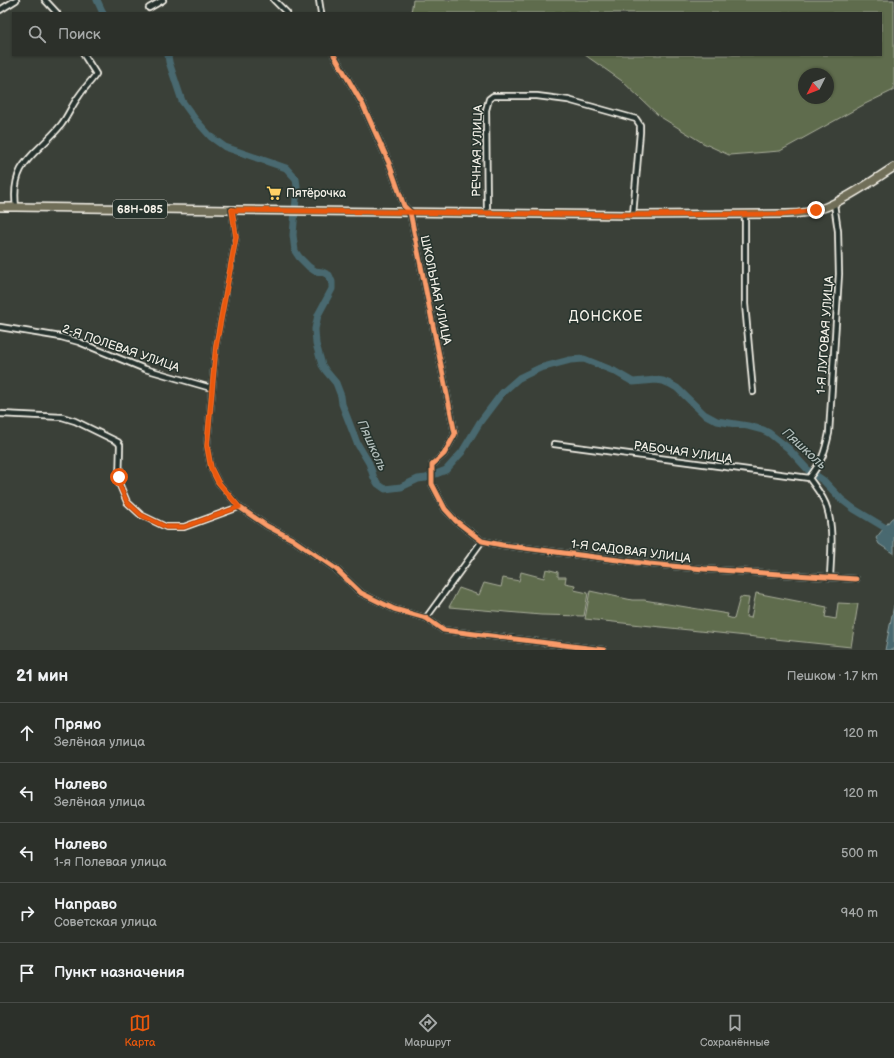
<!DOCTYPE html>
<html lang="ru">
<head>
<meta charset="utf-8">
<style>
  body { margin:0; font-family:"Balsamiq Sans",sans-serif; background:#343832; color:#f1f3f6 }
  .compass { position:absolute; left:798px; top:68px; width:36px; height:36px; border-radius:50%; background:#2c302a; box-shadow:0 1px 3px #0004; rotate:228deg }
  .stop { position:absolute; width:12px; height:12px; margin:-9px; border:3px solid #ea580c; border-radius:50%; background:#fff }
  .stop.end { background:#ea580c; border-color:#fff; box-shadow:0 1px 4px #0008 }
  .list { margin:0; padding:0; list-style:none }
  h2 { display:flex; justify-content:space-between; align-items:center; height:52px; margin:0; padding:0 16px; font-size:17px }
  h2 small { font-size:13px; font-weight:400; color:#a6a9a8 }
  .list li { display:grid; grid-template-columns:26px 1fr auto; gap:12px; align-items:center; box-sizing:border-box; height:60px; padding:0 16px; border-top:1px solid #484b47 }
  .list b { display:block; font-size:15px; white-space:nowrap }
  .list p { margin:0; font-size:13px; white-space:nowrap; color:#a6a9a8 }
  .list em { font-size:13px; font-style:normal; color:#a6a9a8 }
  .icon { flex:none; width:22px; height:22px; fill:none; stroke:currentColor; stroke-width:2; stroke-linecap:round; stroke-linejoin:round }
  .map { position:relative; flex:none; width:894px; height:650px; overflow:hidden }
  .search { position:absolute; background:#2c302a; box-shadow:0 1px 3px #0004; left:12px; right:12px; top:12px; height:44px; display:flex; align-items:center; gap:10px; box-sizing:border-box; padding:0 14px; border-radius:0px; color:#a6a9a8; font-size:15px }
  .sheet { height:352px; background:#2c302a }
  nav { display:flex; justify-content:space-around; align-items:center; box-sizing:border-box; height:56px; border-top:1px solid #484b47; background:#2c302a; font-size:11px; color:#a6a9a8 }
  nav a { display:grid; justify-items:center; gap:2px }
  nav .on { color:#ea580c }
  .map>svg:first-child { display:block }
  .green { fill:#5f6c4e; stroke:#aaae9b; fill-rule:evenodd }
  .water { fill:#48696f; stroke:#8d9f9f }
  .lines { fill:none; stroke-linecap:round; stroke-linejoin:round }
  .river { stroke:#48696f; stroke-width:7 }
  .street-casing { stroke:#f4f1e8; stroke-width:8 }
  .primary-casing { stroke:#f4f1e8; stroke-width:10 }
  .street { stroke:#26332d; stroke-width:4.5 }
  .primary { stroke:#706e59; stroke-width:7 }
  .cycleway-casing { stroke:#26332d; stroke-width:8 }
  .cycleway { stroke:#fa9b69; stroke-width:5 }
  .route { stroke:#ea580c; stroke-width:5 }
  .labels { text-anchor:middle; stroke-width:3; stroke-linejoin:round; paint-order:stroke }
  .shield { fill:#26332d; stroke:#b6b8b0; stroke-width:1 }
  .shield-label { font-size:11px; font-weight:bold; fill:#f4f1e8 }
  .street-label { font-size:12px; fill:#f4f1e8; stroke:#26332d }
  .poi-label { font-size:12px; fill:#f4f1e8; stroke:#26332d; text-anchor:start }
  .water-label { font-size:13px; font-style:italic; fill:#afbbb8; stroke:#26332d }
  .quarter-label { font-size:14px; letter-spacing:1px; fill:#f4f1e8; stroke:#26332d }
</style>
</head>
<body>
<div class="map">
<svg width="894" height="650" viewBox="0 0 894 650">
  <rect width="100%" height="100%" fill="#3a4038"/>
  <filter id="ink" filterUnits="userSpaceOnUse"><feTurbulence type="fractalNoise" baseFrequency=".025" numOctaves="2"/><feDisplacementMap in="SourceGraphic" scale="8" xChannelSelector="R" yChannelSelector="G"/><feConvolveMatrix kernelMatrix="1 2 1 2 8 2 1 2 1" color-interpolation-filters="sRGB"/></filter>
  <g filter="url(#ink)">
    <!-- green -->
    <path class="green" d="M 413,0 L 894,0 L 894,90 L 865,104 L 780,151 L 729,155 L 703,143 L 659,116 L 622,81 L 585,55 L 881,55 L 881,13 L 411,13 ZM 804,74 L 828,74 L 828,98 L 804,98 Z
      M 546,569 L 558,572 L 558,577 L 566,577 L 565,583 L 575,585 L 574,590 L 588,593 L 584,616 L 541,615 L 449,607 L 459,588 L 479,595 L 484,583 L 501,587 L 503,578 L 519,581 L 521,572 L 544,578 Z
      M 590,591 L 632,600 L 644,600 L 728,614 L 727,617 L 734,619 L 740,597 L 749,598 L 746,617 L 751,618 L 756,593 L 827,607 L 825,617 L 836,619 L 838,603 L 858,604 L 851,647 L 585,619 Z"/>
    <!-- water -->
    <path class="water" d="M 894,517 L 894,554 L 879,544 L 876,538 L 891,519 Z
      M 894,605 L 894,650 L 885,650 Z"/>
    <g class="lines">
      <!-- river -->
      <path class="river" d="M 97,0 L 103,13
        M 168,55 L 169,62 L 182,101 L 195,119 L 211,137 L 225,147 L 286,168 L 296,179 L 297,186 L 293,235 L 295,251 L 299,257 L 309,267 L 315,271 L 322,272 L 329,275 L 332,282 L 332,289 L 318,315 L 315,329 L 316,344 L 322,365 L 326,371 L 336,383 L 341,396 L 342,404 L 357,443 L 369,463 L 374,478 L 378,484 L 385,489 L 401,487 L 418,479 L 426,478 L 446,470 L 462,452 L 480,422 L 502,393 L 519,378 L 540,368 L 570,360 L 584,359 L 614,371 L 633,382 L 656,380 L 663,381 L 670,384 L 677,388 L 704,414 L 717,421 L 748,426 L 763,430 L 769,433 L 788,448 L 808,470 L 824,481 L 841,499 L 854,509 L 894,533"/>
      <!-- street casing -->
      <g class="street-casing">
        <path id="street" d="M 45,0 L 57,13
          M 274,0 L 287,13
          M 319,0 L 321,13
          M 149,8 L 163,0
          M 0,10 L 16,0
          M 334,55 L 363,105 L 389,163 L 404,206 L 410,212 L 455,434 L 444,454 L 432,465 L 432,484 L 445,509 L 456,521 L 482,541 L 502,545 L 649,564 L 704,569 L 856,579
          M 16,207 C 10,161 37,155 61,125 C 68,116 72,105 79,96 C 84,88 91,82 96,74 L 84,55
          M 232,210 L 236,237 L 216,345 L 207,446 L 211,468 L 218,482 L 239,507 L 267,526 L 292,539 L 336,569 L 361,593 L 394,609 L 426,618 L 443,630 L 604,650
          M 487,212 L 486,110 L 489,99 L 493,96 L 537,96 L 568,100 L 636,119 L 640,125 L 640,132 L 633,215
          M 745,214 L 745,304 L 753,392
          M 0,327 L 61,337 L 79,342 L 145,369 L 211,388
          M 0,414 L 62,417 L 75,421 L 118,442 L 120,445 L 119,483 L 127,502 L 141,515 L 166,527 L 184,527 L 239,507
          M 554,444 L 809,478
          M 809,478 C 822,462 825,452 829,433 L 839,274 L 838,231 L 834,204
          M 809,478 C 816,488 824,497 827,508 C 834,530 831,554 830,577
          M 426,618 L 482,541"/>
      </g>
      <!-- primary casing -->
      <g class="primary-casing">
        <path id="primary" d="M 0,207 L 16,207 L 232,210 L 633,215 L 786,214 C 800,214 814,212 826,207 C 850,197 872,181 894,167"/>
      </g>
      <!-- street -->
      <use href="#street" class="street"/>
      <!-- primary -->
      <use href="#primary" class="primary"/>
      <!-- cycleway casing -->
      <g class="cycleway-casing">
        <path id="cycleway" d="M 334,55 L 363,105 L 389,163 L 404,206 L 410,212 L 455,434 L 444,454 L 432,465 L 432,484 L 445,509 L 456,521 L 482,541 L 502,545 L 649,564 L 704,569 L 856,579
          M 232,210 L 236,237 L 216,345 L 207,446 L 211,468 L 218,482 L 239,507 L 267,526 L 292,539 L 336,569 L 361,593 L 394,609 L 426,618 L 443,630 L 604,650"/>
      </g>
      <!-- cycleway -->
      <use href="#cycleway" class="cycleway"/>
    </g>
  </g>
  <g class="lines" filter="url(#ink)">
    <!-- route -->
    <path class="route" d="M 119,477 L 119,484 L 127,502 L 141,515 L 166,527 L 184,527 L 239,507 L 218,482 L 211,468 L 207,446 L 216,346 L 236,237 L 232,210 L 633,215 L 786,214 L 816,210"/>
  </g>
  <!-- icons -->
  <defs>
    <g id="supermarket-bare" transform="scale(1.2)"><path d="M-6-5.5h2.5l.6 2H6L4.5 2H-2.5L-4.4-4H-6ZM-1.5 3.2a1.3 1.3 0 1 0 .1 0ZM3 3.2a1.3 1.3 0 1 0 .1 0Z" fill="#ffd166" stroke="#26332d" stroke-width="2.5" paint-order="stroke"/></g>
  </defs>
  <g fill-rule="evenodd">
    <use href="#supermarket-bare" x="274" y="193"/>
  </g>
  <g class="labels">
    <!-- shield labels -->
    <rect class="shield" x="113" y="200" width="54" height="18" rx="3"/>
    <g class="shield-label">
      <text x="140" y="213">68Н-085</text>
    </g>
    <!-- street labels -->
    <g class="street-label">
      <text transform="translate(477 151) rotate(-89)" y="4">РЕЧНАЯ УЛИЦА</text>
      <text transform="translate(436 290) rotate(78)" y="4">ШКОЛЬНАЯ УЛИЦА</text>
      <text transform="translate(825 335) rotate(-86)" y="4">1-Я ЛУГОВАЯ УЛИЦА</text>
      <text transform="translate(121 348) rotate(19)" y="4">2-Я ПОЛЕВАЯ УЛИЦА</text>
      <text transform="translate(683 452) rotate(8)" y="4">РАБОЧАЯ УЛИЦА</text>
      <text transform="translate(631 551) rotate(7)" y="4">1-Я САДОВАЯ УЛИЦА</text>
    </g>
    <!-- poi labels -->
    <g class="poi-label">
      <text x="286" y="197">Пятёрочка</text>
    </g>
    <!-- water labels -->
    <g class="water-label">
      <text transform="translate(373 445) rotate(66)" y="5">Пяшколь</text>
      <text transform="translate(805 448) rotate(42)" y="5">Пяшколь</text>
    </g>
    <!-- quarter labels -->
    <g class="quarter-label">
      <text x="606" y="321">ДОНСКОЕ</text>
    </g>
  </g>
</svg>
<svg class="compass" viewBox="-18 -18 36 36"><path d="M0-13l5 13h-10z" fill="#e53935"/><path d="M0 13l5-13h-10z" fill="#a6a9a8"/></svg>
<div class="stop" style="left:119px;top:477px"></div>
<div class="stop end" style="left:816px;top:210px"></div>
<div class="search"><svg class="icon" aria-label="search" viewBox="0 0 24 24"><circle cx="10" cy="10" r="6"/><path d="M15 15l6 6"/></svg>Поиск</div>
</div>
<section class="sheet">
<h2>21 мин<small>Пешком · 1.7 km</small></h2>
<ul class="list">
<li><svg class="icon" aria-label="ahead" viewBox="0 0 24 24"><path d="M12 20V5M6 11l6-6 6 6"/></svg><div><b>Прямо</b><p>Зелёная улица</p></div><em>120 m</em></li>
<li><svg class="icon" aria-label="left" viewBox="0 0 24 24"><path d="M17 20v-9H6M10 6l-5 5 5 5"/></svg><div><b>Налево</b><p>Зелёная улица</p></div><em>120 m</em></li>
<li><svg class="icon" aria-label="left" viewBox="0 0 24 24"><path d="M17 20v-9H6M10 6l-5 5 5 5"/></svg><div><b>Налево</b><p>1-я Полевая улица</p></div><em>500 m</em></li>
<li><svg class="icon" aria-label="right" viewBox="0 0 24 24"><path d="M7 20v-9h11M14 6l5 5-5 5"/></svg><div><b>Направо</b><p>Советская улица</p></div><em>940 m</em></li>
<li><svg class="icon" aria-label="arrive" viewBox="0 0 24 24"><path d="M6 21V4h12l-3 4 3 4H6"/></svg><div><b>Пункт назначения</b></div></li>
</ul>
</section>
<nav>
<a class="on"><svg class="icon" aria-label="map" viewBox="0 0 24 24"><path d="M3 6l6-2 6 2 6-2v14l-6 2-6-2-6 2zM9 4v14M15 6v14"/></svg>Карта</a>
<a><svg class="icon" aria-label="directions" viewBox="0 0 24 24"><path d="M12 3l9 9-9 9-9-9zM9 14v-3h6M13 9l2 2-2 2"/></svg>Маршрут</a>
<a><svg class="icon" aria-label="saved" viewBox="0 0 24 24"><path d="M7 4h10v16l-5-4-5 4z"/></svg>Сохранённые</a>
</nav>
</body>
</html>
